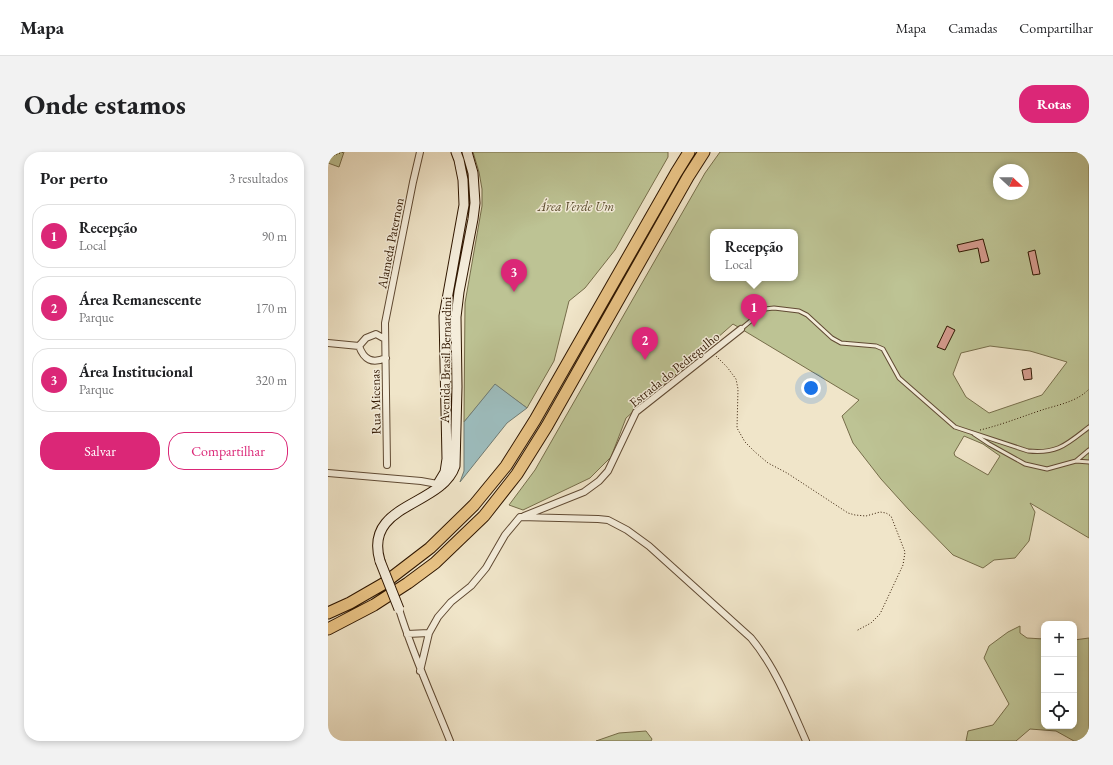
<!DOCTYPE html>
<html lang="pt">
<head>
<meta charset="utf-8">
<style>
  body { margin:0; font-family:"EB Garamond",serif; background:#f2f2f2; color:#202124 }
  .controls { position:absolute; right:12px; bottom:12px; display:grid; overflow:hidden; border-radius:8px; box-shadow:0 2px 6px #0003 }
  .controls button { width:36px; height:36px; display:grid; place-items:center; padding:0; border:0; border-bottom:1px solid #e0e0e0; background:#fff; color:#202124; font:20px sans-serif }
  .compass { position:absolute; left:665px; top:12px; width:36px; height:36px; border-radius:50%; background:#fff; box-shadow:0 2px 6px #0003; rotate:112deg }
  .you { position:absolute; left:483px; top:236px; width:14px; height:14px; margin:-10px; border:3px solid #fff; border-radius:50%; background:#1a73e8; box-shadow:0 0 0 6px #1a73e833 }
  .badge { display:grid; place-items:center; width:26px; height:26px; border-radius:50%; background:#db2777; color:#fff; font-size:13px; font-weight:700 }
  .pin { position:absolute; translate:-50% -33px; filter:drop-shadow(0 1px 2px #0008) }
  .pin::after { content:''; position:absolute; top:21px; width:14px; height:12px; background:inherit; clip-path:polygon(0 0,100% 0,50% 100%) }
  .popup { position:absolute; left:382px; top:77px; width:88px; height:52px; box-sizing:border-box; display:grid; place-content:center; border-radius:8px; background:#fff; filter:drop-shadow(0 1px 3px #0005); font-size:13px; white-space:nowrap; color:#757577 }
  .popup b { font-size:15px; color:#202124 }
  .popup::after { content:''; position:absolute; left:50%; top:100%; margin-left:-8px; border:8px solid transparent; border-top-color:#fff }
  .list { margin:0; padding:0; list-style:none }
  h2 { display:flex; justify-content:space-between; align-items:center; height:52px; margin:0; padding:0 16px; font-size:17px }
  h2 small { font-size:13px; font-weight:400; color:#757577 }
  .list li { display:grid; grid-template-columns:26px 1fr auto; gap:12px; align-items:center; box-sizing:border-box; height:64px; margin:0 8px 8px; padding:0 8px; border:1px solid #e0e0e0; border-radius:16px }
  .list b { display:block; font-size:15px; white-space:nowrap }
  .list p { margin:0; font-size:13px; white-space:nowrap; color:#757577 }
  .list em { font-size:13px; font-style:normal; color:#757577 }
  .actions { display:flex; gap:8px; padding:12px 16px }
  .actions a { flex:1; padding:9px 0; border:1px solid #db2777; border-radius:16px; text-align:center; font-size:14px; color:#db2777 }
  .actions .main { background:#db2777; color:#fff }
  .icon { flex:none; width:22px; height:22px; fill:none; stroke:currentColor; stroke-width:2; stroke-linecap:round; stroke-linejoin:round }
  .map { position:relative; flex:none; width:761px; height:589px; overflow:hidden; border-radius:16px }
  header { display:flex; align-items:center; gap:24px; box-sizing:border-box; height:56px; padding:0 20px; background:#fff; border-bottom:1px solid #e0e0e0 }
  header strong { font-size:19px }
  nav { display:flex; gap:22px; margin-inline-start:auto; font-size:14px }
  .intro { display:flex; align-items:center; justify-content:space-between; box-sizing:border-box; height:96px; padding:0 24px }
  h1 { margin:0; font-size:28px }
  .button { padding:10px 18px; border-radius:16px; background:#db2777; color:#fff; font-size:14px; font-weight:700 }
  main { display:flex; gap:24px; padding:0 24px }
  aside { flex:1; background:#fff; border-radius:16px; box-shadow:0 2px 6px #0003 }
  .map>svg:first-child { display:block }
  .green { fill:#bdc394; stroke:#766d4a; fill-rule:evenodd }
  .water { fill:#9dbdbe; stroke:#717b72 }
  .building { fill:#d49a8d; stroke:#301701 }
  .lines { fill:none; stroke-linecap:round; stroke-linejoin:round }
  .lane-casing { stroke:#604a33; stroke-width:5 }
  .street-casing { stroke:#604a33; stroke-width:8 }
  .secondary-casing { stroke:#301701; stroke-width:11 }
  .highway-casing { stroke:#301701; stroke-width:13 }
  .path { stroke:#301701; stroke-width:1; stroke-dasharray:1 2; stroke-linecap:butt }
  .lane { stroke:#f5eedc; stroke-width:3 }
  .street { stroke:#f5eedc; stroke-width:6 }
  .secondary { stroke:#f5eedc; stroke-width:9 }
  .highway { stroke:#e8c284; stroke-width:11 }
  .secondary-bridge-casing { stroke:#301701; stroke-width:11; stroke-linecap:butt }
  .secondary-bridge { stroke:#f5eedc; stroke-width:9 }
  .labels { text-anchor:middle; stroke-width:3; stroke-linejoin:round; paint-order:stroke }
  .park-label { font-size:13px; font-style:italic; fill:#5a4b2d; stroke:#f5eedc }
  .street-label { font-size:13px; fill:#301701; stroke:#f5eedc }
</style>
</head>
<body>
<header>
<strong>Mapa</strong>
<nav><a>Mapa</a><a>Camadas</a><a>Compartilhar</a></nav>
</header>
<div class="intro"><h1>Onde estamos</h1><a class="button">Rotas</a></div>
<main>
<aside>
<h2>Por perto<small>3 resultados</small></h2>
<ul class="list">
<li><span class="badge">1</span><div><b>Recepção</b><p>Local</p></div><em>90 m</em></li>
<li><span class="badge">2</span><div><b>Área Remanescente</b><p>Parque</p></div><em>170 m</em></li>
<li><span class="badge">3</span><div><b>Área Institucional</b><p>Parque</p></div><em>320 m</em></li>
</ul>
<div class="actions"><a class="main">Salvar</a><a>Compartilhar</a></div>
</aside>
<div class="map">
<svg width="761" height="589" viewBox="0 0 761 589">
  <rect width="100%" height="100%" fill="#f0e5c9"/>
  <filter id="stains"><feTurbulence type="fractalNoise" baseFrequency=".005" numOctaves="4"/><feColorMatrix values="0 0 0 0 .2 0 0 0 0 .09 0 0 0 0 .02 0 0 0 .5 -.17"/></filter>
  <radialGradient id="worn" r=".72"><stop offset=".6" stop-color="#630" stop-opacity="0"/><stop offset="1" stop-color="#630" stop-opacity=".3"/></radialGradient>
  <!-- green -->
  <path class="green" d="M 0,0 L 16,0 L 11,15 L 0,11 Z
    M 145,0 L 340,0 L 340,5 L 287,98 L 257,136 L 241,149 L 226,209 L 199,256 L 167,233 L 136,270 L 137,151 L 154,54 L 154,37 L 151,20 Z
    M 392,0 L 761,0 L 761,386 L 702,351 L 707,360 L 701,389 L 687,406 L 666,408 L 655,416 L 625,403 L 581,358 L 553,327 L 525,291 L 514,264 L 531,248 L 405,172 L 298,266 L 283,305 L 262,326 L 195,358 L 181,353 L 207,318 L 377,21 ZM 671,18 L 695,18 L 695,42 L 671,42 ZM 385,80 L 467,80 L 467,126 L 385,126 ZM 662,194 L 702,199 L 739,210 L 714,243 L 661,261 L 638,245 L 625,222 L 633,201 ZM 636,284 L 655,292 L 672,304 L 660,323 L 627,304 L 626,301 Z
    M 692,474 L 692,481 L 699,486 L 716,487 L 716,574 L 746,574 L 746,488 L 761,486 L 761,578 L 756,589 L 746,589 L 728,579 L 702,577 L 688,589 L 638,589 L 640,579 L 665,573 L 681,552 L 656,506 L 661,494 L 680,480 Z
    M 318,579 L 324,587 L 323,589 L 268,589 L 291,581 Z"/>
  <!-- water -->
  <path class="water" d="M 167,232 L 199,256 L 179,271 L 132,330 L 136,319 L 136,270 Z"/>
  <!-- building -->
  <path class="building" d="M 655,87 L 661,109 L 653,111 L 650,96 L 631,100 L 629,93 Z
    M 707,98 L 712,122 L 705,123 L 700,100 Z
    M 619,174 L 627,178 L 617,198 L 609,195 Z
    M 703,216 L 704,227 L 696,228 L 694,218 Z"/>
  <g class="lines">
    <!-- lane casing -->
    <g class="lane-casing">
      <path id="lane" d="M 413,177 L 437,157 L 446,156 L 471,159 L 479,163 L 504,186 L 513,191 L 548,194 L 555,197 L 571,226 L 627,275 L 700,299 C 730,302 739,292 761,275
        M 646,282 L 661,292 L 697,312 L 719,317 L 748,309 L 761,298
        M 748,309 L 761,310"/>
    </g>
    <!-- street casing -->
    <g class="street-casing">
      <path id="street" d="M 57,187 L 48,182 L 38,186 L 31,194 C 36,208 44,212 58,206
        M 0,191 L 31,194
        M 59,313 L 57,171 L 85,30 L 92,0
        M 0,321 L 93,329 L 115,333
        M 196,364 L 256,340 L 271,329 L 280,319 L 308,260 L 413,177
        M 71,457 C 85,503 104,544 122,589
        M 79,482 L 101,481
        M 92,519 L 101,481 L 110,465 L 123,450 L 143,434 L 158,416 L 177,383 L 192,365 L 270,367 L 280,368 L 299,378 L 321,394 L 423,486 C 448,516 462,553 478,589"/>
    </g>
    <!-- secondary casing -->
    <g class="secondary-casing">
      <path id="secondary" d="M 111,330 L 117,320 L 119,307 L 116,164 L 136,53 L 135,28 L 131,8 L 128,0
        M 52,409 C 35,351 113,355 127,314 L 129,235 L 128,165 L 131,140 L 145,67 L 147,51 L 145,21 L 139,0"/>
    </g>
    <!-- highway casing -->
    <g class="highway-casing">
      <path id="highway" d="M 0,461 L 22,451 L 55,432 L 102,396 L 146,353 L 178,314 L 207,268 L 348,21 L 361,0
        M 0,477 L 46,453 L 80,431 L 107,411 L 156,364 L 189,322 L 219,274 L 360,25 L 376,0"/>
    </g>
    <!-- path -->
    <path class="path" d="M 0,6 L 15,0
      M 388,204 L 399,215 L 408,227 L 410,237 L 409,276 L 417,290 L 427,300 L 440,311 L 459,321 L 520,361 L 527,363 L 538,364 L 552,360 L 558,361 L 563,364 L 577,400 L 575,413 L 552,462 L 543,471 L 528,479
      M 652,278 C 673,273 693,265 714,258 C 729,253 749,250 761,237"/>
    <!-- lane -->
    <use href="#lane" class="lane"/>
    <!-- street -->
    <use href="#street" class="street"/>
    <!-- secondary -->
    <use href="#secondary" class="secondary"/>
    <!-- highway -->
    <use href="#highway" class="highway"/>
    <!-- secondary-bridge casing -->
    <g class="secondary-bridge-casing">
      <path id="secondary-bridge" d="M 52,409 L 71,457"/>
    </g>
    <!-- secondary-bridge -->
    <use href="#secondary-bridge" class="secondary-bridge"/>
  </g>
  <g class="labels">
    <!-- park labels -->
    <g class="park-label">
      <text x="248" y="59">Área Verde Um</text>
    </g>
    <!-- street labels -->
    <g class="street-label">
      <text transform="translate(62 91) rotate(-79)" y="5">Alameda Paternon</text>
      <text transform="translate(117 208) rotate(-89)" y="5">Avenida Brasil Bernardini</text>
      <text transform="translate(346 217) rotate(-39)" y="5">Estrada do Pedregulho</text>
      <text transform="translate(47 250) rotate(-91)" y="5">Rua Micenas</text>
    </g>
  </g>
  <rect width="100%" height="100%" filter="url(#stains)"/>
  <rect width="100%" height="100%" fill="url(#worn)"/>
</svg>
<div class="controls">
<button>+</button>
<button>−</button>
<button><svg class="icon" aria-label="locate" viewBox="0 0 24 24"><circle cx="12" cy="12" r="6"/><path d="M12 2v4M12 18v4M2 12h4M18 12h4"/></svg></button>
</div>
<svg class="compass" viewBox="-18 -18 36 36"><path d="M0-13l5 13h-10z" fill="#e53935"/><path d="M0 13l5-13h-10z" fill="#757577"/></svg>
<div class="you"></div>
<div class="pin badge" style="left:426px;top:175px">1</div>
<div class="popup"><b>Recepção</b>Local</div>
<div class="pin badge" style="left:317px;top:208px">2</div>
<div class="pin badge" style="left:186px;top:140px">3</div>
</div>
</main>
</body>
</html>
